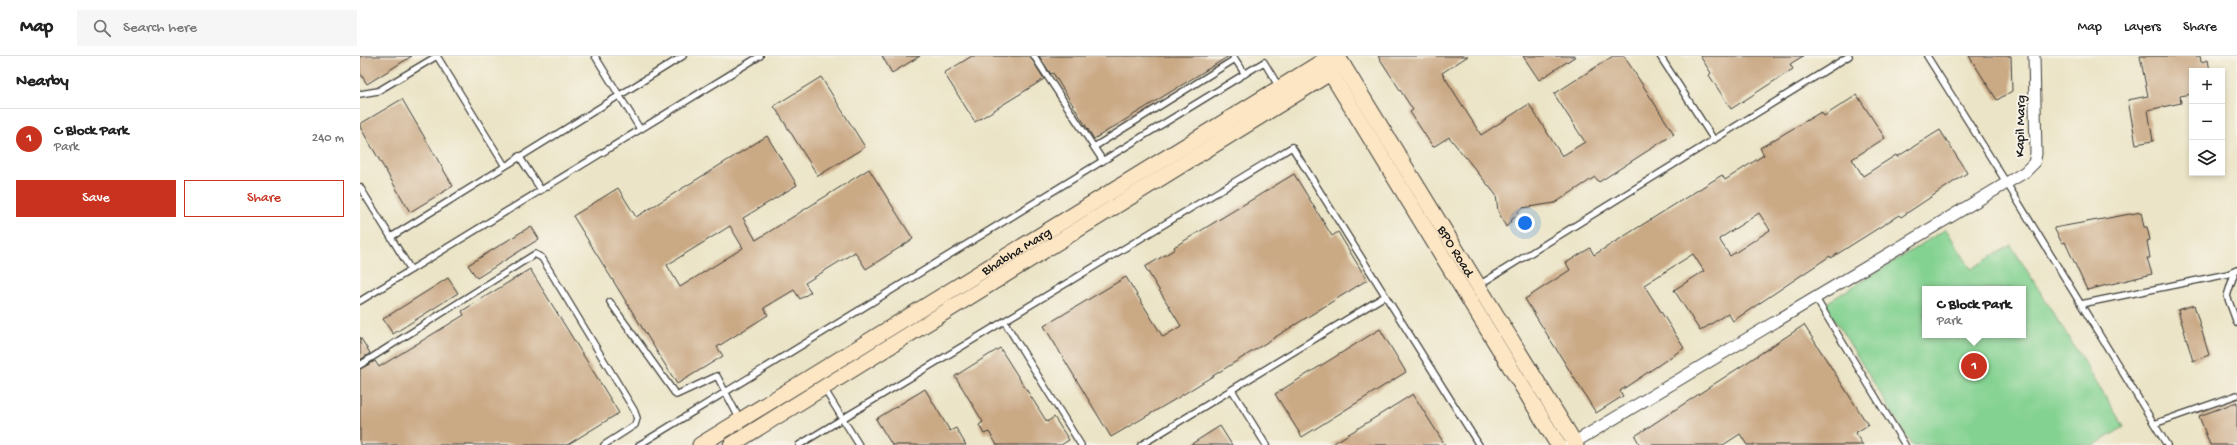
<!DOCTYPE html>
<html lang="en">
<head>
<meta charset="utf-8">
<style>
  body { margin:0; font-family:"Gochi Hand",sans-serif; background:#f6f6f6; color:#222 }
  .controls { position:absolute; right:12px; top:12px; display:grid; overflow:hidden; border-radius:0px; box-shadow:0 2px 6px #0003 }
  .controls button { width:36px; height:36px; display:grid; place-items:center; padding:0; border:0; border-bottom:1px solid #e0e0e0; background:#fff; color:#222; font:20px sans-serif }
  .you { position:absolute; left:1165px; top:167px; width:14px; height:14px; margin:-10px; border:3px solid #fff; border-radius:50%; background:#1a73e8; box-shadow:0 0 0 6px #1a73e833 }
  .badge { display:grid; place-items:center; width:26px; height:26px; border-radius:50%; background:#c8321e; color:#fff; font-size:13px; font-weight:700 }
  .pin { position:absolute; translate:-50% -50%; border:2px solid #fff; box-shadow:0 1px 4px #0006 }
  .popup { position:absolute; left:1562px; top:230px; width:104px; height:52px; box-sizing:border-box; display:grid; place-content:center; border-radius:0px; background:#fff; filter:drop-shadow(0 1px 3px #0005); font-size:13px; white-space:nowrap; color:#767676 }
  .popup b { font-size:15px; color:#222 }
  .popup::after { content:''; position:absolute; left:50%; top:100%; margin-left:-8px; border:8px solid transparent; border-top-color:#fff }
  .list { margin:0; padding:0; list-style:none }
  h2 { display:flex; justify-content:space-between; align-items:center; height:52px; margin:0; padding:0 16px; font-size:17px }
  h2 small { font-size:13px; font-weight:400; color:#767676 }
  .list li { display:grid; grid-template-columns:26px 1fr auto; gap:12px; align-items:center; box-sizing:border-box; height:60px; padding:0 16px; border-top:1px solid #e0e0e0 }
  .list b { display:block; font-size:15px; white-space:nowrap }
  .list p { margin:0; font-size:13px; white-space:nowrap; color:#767676 }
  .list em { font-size:13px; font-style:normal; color:#767676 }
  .actions { display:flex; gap:8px; padding:12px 16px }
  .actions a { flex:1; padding:9px 0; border:1px solid #c8321e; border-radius:0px; text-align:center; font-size:14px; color:#c8321e }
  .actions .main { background:#c8321e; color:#fff }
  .icon { flex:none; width:22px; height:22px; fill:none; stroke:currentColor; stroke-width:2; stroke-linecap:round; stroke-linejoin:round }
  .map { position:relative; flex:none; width:1877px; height:389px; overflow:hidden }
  header { display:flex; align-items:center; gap:24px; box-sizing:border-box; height:56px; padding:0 20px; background:#fff; border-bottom:1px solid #e0e0e0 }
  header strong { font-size:19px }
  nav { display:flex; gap:22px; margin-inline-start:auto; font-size:14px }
  .search { width:280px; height:36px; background:#f6f6f6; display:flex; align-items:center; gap:10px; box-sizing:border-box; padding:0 14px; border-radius:0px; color:#767676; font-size:15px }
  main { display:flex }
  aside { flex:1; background:#fff }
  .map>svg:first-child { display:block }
  .green { fill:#83d291; stroke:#507756; fill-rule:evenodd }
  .building { fill:#caa985; fill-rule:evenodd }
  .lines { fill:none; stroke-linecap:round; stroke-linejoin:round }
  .lane-casing { stroke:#3b3a36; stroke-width:8 }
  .street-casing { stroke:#3b3a36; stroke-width:13 }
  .secondary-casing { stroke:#3b3a36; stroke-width:17 }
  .lane { stroke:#fff; stroke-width:5.5 }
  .street { stroke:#fff; stroke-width:11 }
  .secondary { stroke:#fce6c4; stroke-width:15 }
  .labels { text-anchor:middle; stroke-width:4; stroke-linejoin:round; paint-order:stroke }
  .street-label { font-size:14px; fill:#1c1c1c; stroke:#f7f3e8 }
</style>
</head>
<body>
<header>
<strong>Map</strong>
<div class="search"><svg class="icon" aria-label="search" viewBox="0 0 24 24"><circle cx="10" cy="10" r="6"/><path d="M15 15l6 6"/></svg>Search here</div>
<nav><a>Map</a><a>Layers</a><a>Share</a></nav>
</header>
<main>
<aside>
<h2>Nearby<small></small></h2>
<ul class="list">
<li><span class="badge">1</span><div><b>C Block Park</b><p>Park</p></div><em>240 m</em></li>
</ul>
<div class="actions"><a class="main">Save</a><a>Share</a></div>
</aside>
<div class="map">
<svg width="1877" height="389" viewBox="0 0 1877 389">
  <rect width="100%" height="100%" fill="#f7f3e8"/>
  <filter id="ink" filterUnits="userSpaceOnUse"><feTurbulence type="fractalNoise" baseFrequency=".025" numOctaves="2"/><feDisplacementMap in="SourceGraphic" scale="8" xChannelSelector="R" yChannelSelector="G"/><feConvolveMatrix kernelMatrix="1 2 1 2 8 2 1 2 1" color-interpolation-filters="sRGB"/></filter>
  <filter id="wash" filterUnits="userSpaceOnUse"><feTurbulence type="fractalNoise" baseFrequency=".012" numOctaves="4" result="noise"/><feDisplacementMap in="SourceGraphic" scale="16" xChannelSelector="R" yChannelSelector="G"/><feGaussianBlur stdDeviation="0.9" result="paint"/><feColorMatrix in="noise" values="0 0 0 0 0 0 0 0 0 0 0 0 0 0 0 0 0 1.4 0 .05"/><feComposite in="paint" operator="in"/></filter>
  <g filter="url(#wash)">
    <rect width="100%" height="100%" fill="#ebe4c6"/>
    <!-- green -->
    <path class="green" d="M 1586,173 L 1611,213 L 1651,189 L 1764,371 L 1734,389 L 1552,389 L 1465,248 ZM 1565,233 L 1663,233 L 1663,279 L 1565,279 Z"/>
    <g id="blocks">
      <!-- building -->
      <path class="building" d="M 0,0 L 52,0 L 7,28 L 0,17 Z
        M 522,0 L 560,0 L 532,17 Z
        M 612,0 L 670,0 L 684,23 L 615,66 L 584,17 Z
        M 679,0 L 869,0 L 734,83 L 693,17 L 691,18 Z
        M 1018,0 L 1108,0 L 1082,17 L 1121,79 L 1169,48 L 1202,100 L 1225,86 L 1194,38 L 1253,0 L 1264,0 L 1314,78 L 1239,126 L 1235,121 L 1195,147 L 1162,152 L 1146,171 L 1138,155 L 1136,139 L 1089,81 L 1073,91 L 1050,56 L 1053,54 Z
        M 1163,0 L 1216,0 L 1179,24 Z
        M 1340,0 L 1443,0 L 1430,8 L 1433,13 L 1371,53 L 1349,19 L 1351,17 Z
        M 1609,0 L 1651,0 L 1652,35 L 1637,44 Z
        M 1780,0 L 1840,0 L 1841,6 L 1848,4 L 1850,15 L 1832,15 L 1832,38 L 1820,40 L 1821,47 L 1788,54 L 1793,85 L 1776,88 L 1768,44 L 1788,40 Z
        M 461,21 L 505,91 L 458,120 L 414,50 Z
        M 1497,39 L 1525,82 L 1492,103 L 1503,120 L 1536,99 L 1537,101 L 1580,74 L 1607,117 L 1541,161 L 1539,159 L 1471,202 L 1470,200 L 1373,265 L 1368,257 L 1340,275 L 1314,234 L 1344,215 L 1333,198 L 1292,224 L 1284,229 L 1324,292 L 1260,335 L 1263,340 L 1236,357 L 1165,243 L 1210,214 L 1206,207 L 1230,192 L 1234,199 L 1362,119 L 1365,124 L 1404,99 L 1400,92 L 1461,56 L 1464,60 ZM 1399,157 L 1410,174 L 1370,200 L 1359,183 Z
        M 42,43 L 93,130 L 50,156 L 0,71 L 0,68 Z
        M 407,80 L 437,129 L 383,162 L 396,184 L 509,113 L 553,183 L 506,213 L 495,196 L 445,227 L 451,236 L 440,243 L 434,234 L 404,252 L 408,259 L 357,291 L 363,300 L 317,328 L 213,160 L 258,132 L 276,161 ZM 370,170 L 383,192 L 320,231 L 307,209 Z
        M 934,118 L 972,180 L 978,176 L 1007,224 L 819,341 L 751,381 L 684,270 L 766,221 L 803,281 L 821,270 L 785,211 L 815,193 L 814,191 Z
        M 1781,156 L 1784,171 L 1787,171 L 1790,184 L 1787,185 L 1790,202 L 1787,202 L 1792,218 L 1727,234 L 1705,186 L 1702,187 L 1694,172 Z
        M 171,170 L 179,183 L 117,222 L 108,209 Z
        M 170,213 L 259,357 L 207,389 L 0,389 L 0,313 L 15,305 L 19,311 L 104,259 L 102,255 Z
        M 88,222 L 98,237 L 33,278 L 23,263 Z
        M 1834,249 L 1849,299 L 1833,305 L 1818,254 Z
        M 1444,269 L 1508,369 L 1495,377 L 1503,389 L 1387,389 L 1380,378 L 1363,389 L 1280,389 L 1275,380 Z
        M 1020,273 L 1046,316 L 942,381 L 915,338 Z
        M 0,281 L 10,297 L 0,304 Z
        M 640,292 L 687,366 L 694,361 L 709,384 L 701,389 L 637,389 L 629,376 L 624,378 L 619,369 L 623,366 L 595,320 Z
        M 565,333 L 590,375 L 596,372 L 606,389 L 532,389 L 516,363 Z
        M 1053,338 L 1085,389 L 971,389 Z
        M 1877,346 L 1877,389 L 1850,389 L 1839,360 Z
        M 860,370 L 872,389 L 830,389 Z"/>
    </g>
  </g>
  <g filter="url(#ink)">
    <use href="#blocks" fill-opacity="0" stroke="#3b3a36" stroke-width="1"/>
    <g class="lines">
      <!-- lane casing -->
      <g class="lane-casing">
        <path id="lane" d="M 77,0 L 145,110
          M 235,0 L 280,73
          M 674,0 L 743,105
          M 1300,0 L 1354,84
          M 1567,0 L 1646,126 L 1807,389
          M 875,3 L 885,18
          M 0,38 L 18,35 L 77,0
          M 734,91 L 875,3 L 873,0
          M 159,100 L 181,134
          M 0,131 L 51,214
          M 31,181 L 323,0
          M 1875,215 L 1867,240 L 1877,267
          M 1119,229 L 1489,0
          M 1455,241 L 1545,389
          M 0,245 L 400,0
          M 250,246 L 316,339 L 357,320 L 380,364
          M 1721,248 L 1868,218 L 1877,214
          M 644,265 L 721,389
          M 0,309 L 175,198 L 182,202 L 274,354 L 277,362 L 275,369 L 244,389
          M 463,331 L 499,389
          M 872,334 L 906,389
          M 1794,368 L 1877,339
          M 279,389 L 904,6 L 919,31
          M 439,389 L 932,91 L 1119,389
          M 781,389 L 1025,240"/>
      </g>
      <!-- street casing -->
      <g class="street-casing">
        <path id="street" d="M 1210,389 L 1665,116 L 1674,107 L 1676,98 L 1674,0"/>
      </g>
      <!-- secondary casing -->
      <g class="secondary-casing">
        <g id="secondary">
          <path id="s1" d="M 978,1 L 1216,389"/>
          <path d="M 965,8 L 1198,389"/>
          <path id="s2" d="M 340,389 L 971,0"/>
          <path d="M 371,389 L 983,9"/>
        </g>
      </g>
      <!-- lane -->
      <use href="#lane" class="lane"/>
      <!-- street -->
      <use href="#street" class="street"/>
      <!-- secondary -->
      <use href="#secondary" class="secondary"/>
    </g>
  </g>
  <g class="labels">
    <!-- street labels -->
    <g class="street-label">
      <text transform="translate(1659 70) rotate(-89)" y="5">Kapil Marg</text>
      <text dy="5" stroke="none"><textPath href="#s2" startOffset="371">Bhabha Marg</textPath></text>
      <text dy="5" stroke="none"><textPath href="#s1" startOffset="227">BPO Road</textPath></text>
    </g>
  </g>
</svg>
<div class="controls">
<button>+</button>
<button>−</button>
<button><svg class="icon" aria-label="layers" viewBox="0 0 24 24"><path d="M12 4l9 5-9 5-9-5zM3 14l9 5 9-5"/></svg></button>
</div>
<div class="you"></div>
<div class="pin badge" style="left:1614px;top:310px">1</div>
<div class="popup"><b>C Block Park</b>Park</div>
</div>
</main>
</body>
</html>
